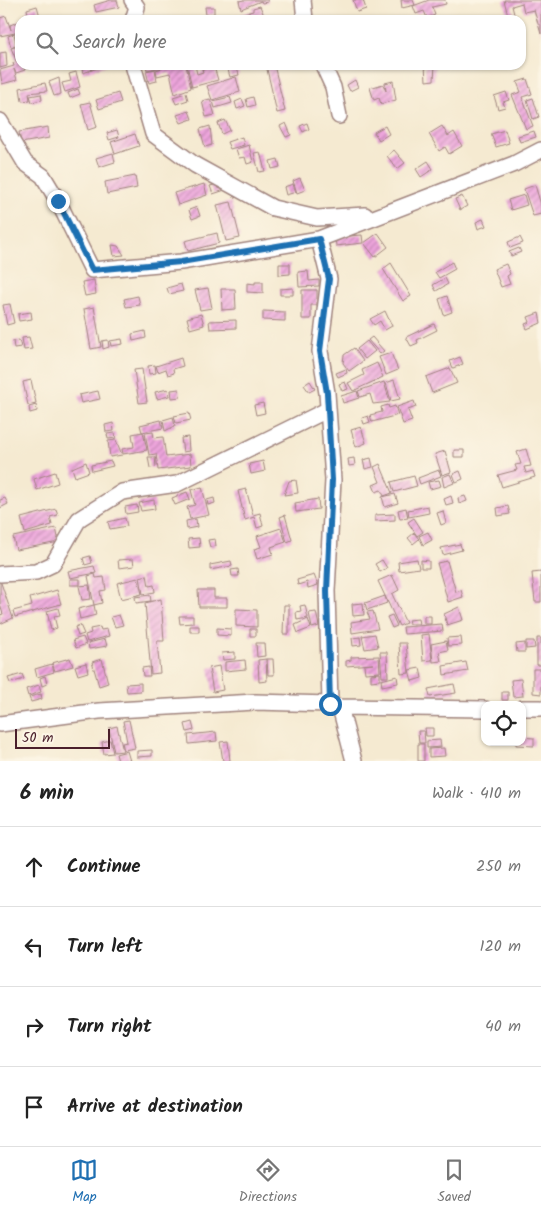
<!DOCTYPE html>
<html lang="en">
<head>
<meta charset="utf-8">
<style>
  body { margin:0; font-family:Kalam,sans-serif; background:#f2f2f2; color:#222 }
  .controls { position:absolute; right:15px; bottom:15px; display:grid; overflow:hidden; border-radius:10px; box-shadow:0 1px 4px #0004 }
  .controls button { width:45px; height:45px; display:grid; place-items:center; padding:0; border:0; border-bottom:1px solid #e0e0e0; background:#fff; color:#222; font:25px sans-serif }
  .scale { position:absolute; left:15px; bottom:12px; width:95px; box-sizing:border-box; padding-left:5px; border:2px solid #4a1f2b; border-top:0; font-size:14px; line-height:18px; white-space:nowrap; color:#4a1f2b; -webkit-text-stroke:4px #fcf5e5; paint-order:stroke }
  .stop { position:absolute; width:15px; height:15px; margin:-11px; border:4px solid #1f6fb2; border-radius:50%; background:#fff }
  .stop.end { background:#1f6fb2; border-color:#fff; box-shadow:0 1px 5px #0008 }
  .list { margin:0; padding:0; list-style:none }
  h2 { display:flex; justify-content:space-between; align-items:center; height:65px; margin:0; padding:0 20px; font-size:21px }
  h2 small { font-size:16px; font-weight:400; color:#767676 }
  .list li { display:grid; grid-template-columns:32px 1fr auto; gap:15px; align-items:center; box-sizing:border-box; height:80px; padding:0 20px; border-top:1px solid #e0e0e0 }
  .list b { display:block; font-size:19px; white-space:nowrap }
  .list em { font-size:16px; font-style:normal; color:#767676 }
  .icon { flex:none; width:28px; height:28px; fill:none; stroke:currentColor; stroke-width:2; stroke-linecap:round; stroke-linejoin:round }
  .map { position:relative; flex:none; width:541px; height:761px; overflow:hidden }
  .search { position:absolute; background:#fff; box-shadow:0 1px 4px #0004; left:15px; right:15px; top:15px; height:55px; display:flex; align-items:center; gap:12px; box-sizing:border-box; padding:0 18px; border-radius:15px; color:#767676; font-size:19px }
  .sheet { height:385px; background:#fff }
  nav { display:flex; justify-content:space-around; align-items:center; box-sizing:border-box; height:70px; border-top:1px solid #e0e0e0; background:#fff; font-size:14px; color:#767676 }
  nav a { display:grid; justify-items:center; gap:2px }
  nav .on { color:#1f6fb2 }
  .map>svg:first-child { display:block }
  .building { fill:url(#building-hatch) }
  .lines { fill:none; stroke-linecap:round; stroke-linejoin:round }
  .street-casing { stroke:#a0847e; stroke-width:18 }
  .street { stroke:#fff; stroke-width:15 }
  .route { stroke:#1f6fb2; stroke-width:6 }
</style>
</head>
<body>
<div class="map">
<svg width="541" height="761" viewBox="0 0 541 761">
  <defs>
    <pattern id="building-hatch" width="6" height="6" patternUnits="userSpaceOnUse" patternTransform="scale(1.25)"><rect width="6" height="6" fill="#eda5dc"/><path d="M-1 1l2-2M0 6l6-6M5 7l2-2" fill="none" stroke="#c286b3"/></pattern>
  </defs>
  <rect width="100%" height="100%" fill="#fcf5e5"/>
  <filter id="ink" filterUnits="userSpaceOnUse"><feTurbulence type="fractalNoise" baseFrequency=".02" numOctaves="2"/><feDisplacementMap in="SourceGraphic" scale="10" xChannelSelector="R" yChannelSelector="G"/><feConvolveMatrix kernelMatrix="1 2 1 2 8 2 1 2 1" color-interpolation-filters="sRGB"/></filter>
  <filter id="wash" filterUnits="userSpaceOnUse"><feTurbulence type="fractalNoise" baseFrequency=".0096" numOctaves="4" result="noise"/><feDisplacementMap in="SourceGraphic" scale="20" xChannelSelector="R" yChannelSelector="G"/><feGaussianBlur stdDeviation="1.12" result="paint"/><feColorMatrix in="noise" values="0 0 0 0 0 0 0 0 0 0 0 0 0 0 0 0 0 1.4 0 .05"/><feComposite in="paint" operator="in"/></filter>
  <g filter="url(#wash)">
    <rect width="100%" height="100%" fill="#f5ead1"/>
    <g id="blocks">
      <!-- building -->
      <path class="building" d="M 111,0 L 117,0 L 119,7 L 96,12 L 94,5 Z
        M 244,0 L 268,0 L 268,2 L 262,3 L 261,1 L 241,9 L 239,1 Z
        M 353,0 L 363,0 L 366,9 L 357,12 Z
        M 401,0 L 413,0 L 415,5 L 402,8 Z
        M 429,0 L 445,0 L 446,4 L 432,7 L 435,15 L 427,18 L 424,11 L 416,14 L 413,6 Z
        M 504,0 L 541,0 L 541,34 L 534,10 L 524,12 L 522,3 L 512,6 L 514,14 L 508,16 Z
        M 37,6 L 41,20 L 29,20 L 27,9 Z
        M 260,6 L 265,18 L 263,20 L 256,20 L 254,14 L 255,20 L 228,20 L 227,17 L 242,16 L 241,14 L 253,11 L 253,8 Z
        M 205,7 L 214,7 L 214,14 L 206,15 Z
        M 6,16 L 11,30 L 10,25 L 20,21 L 20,32 L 0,36 L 0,18 Z
        M 14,34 L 17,45 L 11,47 L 8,36 Z
        M 18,46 L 20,65 L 23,65 L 25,70 L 16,73 L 14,69 L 17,80 L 2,84 L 0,70 L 14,66 L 13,63 L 17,62 L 11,48 Z
        M 6,52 L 7,66 L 0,68 L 0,53 Z
        M 81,65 L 90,65 L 92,70 L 83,73 Z
        M 91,65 L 107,65 L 92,70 Z
        M 146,65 L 186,65 L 191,88 L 175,94 L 170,73 L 157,76 L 156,70 L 169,66 L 147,70 Z
        M 187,65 L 195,65 L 197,74 L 203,72 L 202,69 L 212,67 L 213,70 L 215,70 L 218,80 L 192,87 Z
        M 266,65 L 274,65 L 285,111 L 277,113 Z
        M 425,65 L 435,65 L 434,80 L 426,81 Z
        M 237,68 L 239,75 L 230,77 L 228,70 Z
        M 155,69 L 157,81 L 149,83 L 146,71 Z
        M 76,72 L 80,87 L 65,92 L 62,83 L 71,81 L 69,74 Z
        M 236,77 L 240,92 L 212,100 L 207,86 Z
        M 59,78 L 61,94 L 54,96 L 49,82 Z
        M 527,79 L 532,94 L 522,97 L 533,126 L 526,129 L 512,95 L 521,92 L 517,82 Z
        M 355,80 L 358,87 L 350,91 L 347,85 Z
        M 393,81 L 396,100 L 381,104 L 379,98 L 374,100 L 370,88 L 383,84 L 386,91 L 385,83 Z
        M 45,83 L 47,91 L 29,93 L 30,100 L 22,101 L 20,88 Z
        M 78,89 L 80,94 L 70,98 L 68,93 Z
        M 506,92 L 509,100 L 503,102 L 505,107 L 498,109 L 494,96 Z
        M 118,93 L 121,102 L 99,109 L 96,100 Z
        M 186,93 L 188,100 L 176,104 L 173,97 Z
        M 41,94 L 42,100 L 32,102 L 30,96 Z
        M 230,97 L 232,103 L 215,108 L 213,101 Z
        M 253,97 L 255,105 L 248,107 L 246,99 Z
        M 533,98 L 539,117 L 533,119 L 527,100 Z
        M 210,99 L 215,115 L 206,117 L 202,101 Z
        M 242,99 L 245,106 L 237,109 L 235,102 Z
        M 90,102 L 97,127 L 88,130 L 81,104 Z
        M 189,111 L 192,119 L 181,123 L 177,115 Z
        M 225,120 L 230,130 L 222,134 L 218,123 Z
        M 286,123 L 291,135 L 286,137 L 280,126 Z
        M 307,123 L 309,129 L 303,132 L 300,126 Z
        M 210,126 L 212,145 L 205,147 L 200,129 Z
        M 385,126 L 389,134 L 379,140 L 374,132 Z
        M 442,126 L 448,136 L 454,132 L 462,146 L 449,154 L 445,147 L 439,151 L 429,134 Z
        M 48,127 L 49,138 L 21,143 L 19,132 Z
        M 117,130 L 119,137 L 109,140 L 107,133 Z
        M 505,130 L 509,143 L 496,147 L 491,134 Z
        M 534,131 L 536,137 L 520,142 L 518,136 Z
        M 135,134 L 139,146 L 115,154 L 111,142 Z
        M 242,137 L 244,145 L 230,149 L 227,142 Z
        M 249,145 L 253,162 L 247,164 L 245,157 L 239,158 L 236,149 Z
        M 394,150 L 405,163 L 397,169 L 387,156 Z
        M 260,152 L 265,171 L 259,172 L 254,153 Z
        M 113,153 L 115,162 L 99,167 L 96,158 Z
        M 278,159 L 280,167 L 272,169 L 270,161 Z
        M 428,161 L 433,169 L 421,177 L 416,169 Z
        M 135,176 L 137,188 L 107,194 L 105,182 Z
        M 300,178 L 305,190 L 297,193 L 293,181 Z
        M 222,183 L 225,190 L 213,194 L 210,186 Z
        M 204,184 L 207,195 L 178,205 L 174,193 Z
        M 293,184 L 296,192 L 286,195 L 284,187 Z
        M 535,185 L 541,205 L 541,214 L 533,216 L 524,189 Z
        M 524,195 L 527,205 L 511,210 L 508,200 Z
        M 462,196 L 467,206 L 460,210 L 455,199 Z
        M 231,202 L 240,238 L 226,241 L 217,205 Z
        M 197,207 L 200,216 L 192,219 L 189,210 Z
        M 483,219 L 486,226 L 478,229 L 476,222 Z
        M 217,233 L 219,243 L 188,251 L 185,241 Z
        M 378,233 L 388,247 L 375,257 L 364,243 Z
        M 362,235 L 363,243 L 336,246 L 335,237 Z
        M 520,237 L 523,243 L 510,248 L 508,242 Z
        M 112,245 L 118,246 L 124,255 L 114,256 Z
        M 519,248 L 521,252 L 511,256 L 509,252 Z
        M 452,262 L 455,269 L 439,278 L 435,272 Z
        M 391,263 L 411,296 L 403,301 L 383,269 Z
        M 279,264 L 290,264 L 290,274 L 279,275 Z
        M 506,264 L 510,274 L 507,276 L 510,284 L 501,287 L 494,269 Z
        M 308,271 L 309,281 L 319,280 L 319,286 L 299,287 L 298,272 Z
        M 445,278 L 448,284 L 436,291 L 433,285 Z
        M 94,280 L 96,294 L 85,296 L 82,282 Z
        M 255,282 L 263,282 L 263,293 L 247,292 L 247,283 L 255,284 Z
        M 181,284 L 183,291 L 169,294 L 167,288 Z
        M 208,288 L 212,308 L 200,310 L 195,290 Z
        M 293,288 L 293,295 L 280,295 L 280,289 Z
        M 221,289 L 235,289 L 236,309 L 222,310 Z
        M 302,290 L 317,290 L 317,305 L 311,305 L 311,319 L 302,319 Z
        M 138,296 L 140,305 L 126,307 L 124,299 Z
        M 447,296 L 452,312 L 444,315 L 439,299 Z
        M 10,304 L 14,323 L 7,325 L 3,305 Z
        M 94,307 L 101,347 L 91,349 L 84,309 Z
        M 263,311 L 285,312 L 285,321 L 263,320 Z
        M 385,311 L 392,326 L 385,330 L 380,321 L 374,325 L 370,319 Z
        M 31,312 L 32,319 L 19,321 L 18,314 Z
        M 539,313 L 541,323 L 527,329 L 525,324 L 530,322 L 528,317 Z
        M 201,314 L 204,325 L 190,329 L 187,318 Z
        M 236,320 L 236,328 L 210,329 L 209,321 Z
        M 434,324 L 437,330 L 417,340 L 418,343 L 411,346 L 406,337 Z
        M 145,331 L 146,338 L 133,341 L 132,334 Z
        M 29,337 L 32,349 L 24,350 L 22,338 Z
        M 372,337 L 384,351 L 380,354 L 368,340 Z
        M 122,339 L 123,344 L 111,346 L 110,341 Z
        M 19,340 L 21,347 L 14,348 L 13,341 Z
        M 108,340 L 109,347 L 103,349 L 102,341 Z
        M 367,341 L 375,351 L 365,359 L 357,349 Z
        M 354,348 L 363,361 L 349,371 L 343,363 L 344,355 Z
        M 391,353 L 398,370 L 386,375 L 379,357 Z
        M 460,357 L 463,364 L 453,368 L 450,361 Z
        M 181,358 L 183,366 L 173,369 L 174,373 L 168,375 L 166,369 L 158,372 L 156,366 Z
        M 377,363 L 383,377 L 353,391 L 348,383 L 364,375 L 362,370 Z
        M 155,365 L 156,373 L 149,374 L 148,366 Z
        M 450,368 L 457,383 L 432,393 L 426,377 Z
        M 142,369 L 147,402 L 139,403 L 134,370 Z
        M 346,369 L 347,373 L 338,377 L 336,373 Z
        M 31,380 L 36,403 L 28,405 L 23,382 Z
        M 394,380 L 400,399 L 391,401 L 386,383 Z
        M 310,381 L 315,389 L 309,392 L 304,385 Z
        M 345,382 L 348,389 L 342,391 L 339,384 Z
        M 384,382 L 390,402 L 373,404 L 370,394 L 360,397 L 358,391 Z
        M 168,389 L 169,396 L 157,399 L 155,392 Z
        M 179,389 L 180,397 L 172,398 L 171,390 Z
        M 98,391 L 100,399 L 81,403 L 79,395 Z
        M 357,391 L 359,398 L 343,403 L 341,396 Z
        M 414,401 L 416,407 L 408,410 L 412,421 L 403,424 L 397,407 Z
        M 263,403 L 265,413 L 256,415 L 254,405 Z
        M 36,405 L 37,411 L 30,413 L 29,407 Z
        M 388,405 L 389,408 L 395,406 L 398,415 L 372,422 L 370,415 L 382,412 L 381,407 Z
        M 189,413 L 191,420 L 176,423 L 174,416 Z
        M 368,416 L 370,422 L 364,424 L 362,418 Z
        M 173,417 L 175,426 L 165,431 L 163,420 Z
        M 161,420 L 163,428 L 142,432 L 140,425 Z
        M 113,423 L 114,431 L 106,432 L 105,425 Z
        M 361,427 L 366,443 L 356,447 L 351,430 Z
        M 143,432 L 147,450 L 123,454 L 122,449 L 134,447 L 132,434 Z
        M 153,432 L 154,438 L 163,437 L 166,457 L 190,454 L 191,466 L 158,470 L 156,454 L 149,455 L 145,433 Z
        M 115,433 L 116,438 L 108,439 L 107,434 Z
        M 188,437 L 189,451 L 183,452 L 181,438 Z
        M 116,440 L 122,455 L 110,457 L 108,441 Z
        M 526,449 L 531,466 L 524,467 L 526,473 L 533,471 L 535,477 L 502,487 L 498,475 L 517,470 L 515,465 L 521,464 L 517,452 Z
        M 454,450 L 464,450 L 464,457 L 454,457 Z
        M 445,451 L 451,472 L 442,475 L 435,454 Z
        M 148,457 L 155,457 L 156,467 L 150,468 Z
        M 354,458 L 355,465 L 349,466 L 348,459 Z
        M 371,458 L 373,467 L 365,469 L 363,460 Z
        M 111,461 L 113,466 L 92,471 L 91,465 Z
        M 263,461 L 265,471 L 251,474 L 249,464 Z
        M 86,462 L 89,472 L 75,477 L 72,468 Z
        M 380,464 L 392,493 L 384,496 L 381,490 L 376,492 L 373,485 L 380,482 L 374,467 Z
        M 439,470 L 441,476 L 420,484 L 418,478 Z
        M 460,471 L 463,479 L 456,482 L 453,474 Z
        M 55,472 L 58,483 L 37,490 L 34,479 Z
        M 450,474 L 454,483 L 444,487 L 442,477 Z
        M 414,476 L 417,486 L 394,492 L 391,482 Z
        M 296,480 L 298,493 L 284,495 L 289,481 Z
        M 439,480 L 441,486 L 430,489 L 428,482 Z
        M 202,487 L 209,515 L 190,519 L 187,507 L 195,505 L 191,490 Z
        M 246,489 L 253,515 L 260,513 L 263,526 L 257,528 L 254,517 L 245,520 L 238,491 Z
        M 187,492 L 190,499 L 175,505 L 172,498 Z
        M 395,494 L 398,503 L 385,507 L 382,497 Z
        M 451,496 L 453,503 L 446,505 L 444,499 Z
        M 465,496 L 467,501 L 459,504 L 458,498 Z
        M 5,498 L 8,504 L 0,508 L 0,500 Z
        M 214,498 L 215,503 L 208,505 L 207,500 Z
        M 318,499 L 319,509 L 296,512 L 295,503 Z
        M 154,500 L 155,509 L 141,511 L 139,503 Z
        M 137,505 L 138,512 L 126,514 L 125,507 Z
        M 428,506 L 429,513 L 409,517 L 408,510 Z
        M 508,506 L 510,514 L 498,516 L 497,508 Z
        M 406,508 L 408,518 L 400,519 L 398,510 Z
        M 56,509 L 58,515 L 50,517 L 52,525 L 25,533 L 21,518 Z
        M 443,511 L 446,523 L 441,525 L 437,513 Z
        M 395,514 L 395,520 L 375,521 L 375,515 Z
        M 285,515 L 292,540 L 287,542 L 280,517 Z
        M 125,518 L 127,526 L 110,529 L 108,522 Z
        M 414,518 L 423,532 L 417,536 L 408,522 Z
        M 196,519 L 197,527 L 187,529 L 186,521 Z
        M 56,528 L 59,542 L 16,550 L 13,537 Z
        M 281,528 L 286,542 L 271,547 L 273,554 L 257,559 L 254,549 L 261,547 L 257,536 Z
        M 428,532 L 432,540 L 423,545 L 419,536 Z
        M 414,533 L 419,539 L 413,544 L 408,538 Z
        M 199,538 L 200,547 L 189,548 L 188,539 Z
        M 215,539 L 216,546 L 210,547 L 208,540 Z
        M 460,544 L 462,550 L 443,555 L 441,548 Z
        M 90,556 L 92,563 L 85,565 L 83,558 Z
        M 133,559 L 134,566 L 119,568 L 118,560 Z
        M 417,559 L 419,568 L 399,571 L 398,562 Z
        M 382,560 L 387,568 L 380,572 L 375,564 Z
        M 421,560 L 429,561 L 429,568 L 421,568 Z
        M 231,561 L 232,566 L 210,570 L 210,565 Z
        M 447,561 L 456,592 L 461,590 L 463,597 L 448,602 L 437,563 Z
        M 94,566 L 96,573 L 70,578 L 68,571 Z
        M 238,569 L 239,576 L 232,576 L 231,570 Z
        M 541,572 L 541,602 L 535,602 L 532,573 Z
        M 95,574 L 96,578 L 104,577 L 106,590 L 100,591 L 102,603 L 94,605 L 88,576 Z
        M 147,575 L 149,586 L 154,585 L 155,592 L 143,594 L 140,577 Z
        M 314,575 L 318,585 L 308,588 L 307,582 L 298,585 L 297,580 Z
        M 392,575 L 399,590 L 392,594 L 406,623 L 399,626 L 378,581 Z
        M 138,578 L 142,594 L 121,599 L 117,583 Z
        M 70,579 L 80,579 L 80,585 L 70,585 Z
        M 0,580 L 13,618 L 0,624 L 0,615 L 3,614 L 0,605 Z
        M 89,585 L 91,599 L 82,600 L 79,586 Z
        M 57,590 L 61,604 L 15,617 L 13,611 L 32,606 L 30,598 Z
        M 198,590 L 214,590 L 214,598 L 227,598 L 227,607 L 199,607 Z
        M 150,595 L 151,601 L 136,603 L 135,597 Z
        M 385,596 L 387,603 L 367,610 L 365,603 Z
        M 161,599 L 164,641 L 157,641 L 160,673 L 151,674 L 145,603 Z
        M 363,603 L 364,615 L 353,616 L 352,604 Z
        M 94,605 L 96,615 L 80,619 L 78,609 Z
        M 284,605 L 289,605 L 289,634 L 283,634 Z
        M 305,605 L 308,618 L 297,620 L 296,612 L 301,611 L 300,606 Z
        M 459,607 L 463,620 L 447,625 L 444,614 Z
        M 58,608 L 60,615 L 54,616 L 57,628 L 51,630 L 47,611 Z
        M 236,609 L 257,610 L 257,627 L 236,626 Z
        M 373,611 L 378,629 L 352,633 L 351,622 L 370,619 L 367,612 Z
        M 316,612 L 319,626 L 312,628 L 309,613 Z
        M 119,615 L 123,625 L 115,627 L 111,617 Z
        M 392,615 L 397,626 L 392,628 L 387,617 Z
        M 179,616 L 193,616 L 193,623 L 180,624 Z
        M 424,616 L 431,616 L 431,624 L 424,624 Z
        M 308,619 L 311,628 L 298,633 L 295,625 Z
        M 418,619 L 419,624 L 409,624 L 408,620 Z
        M 442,624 L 443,631 L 404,634 L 403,627 Z
        M 80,625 L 84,634 L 78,636 L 75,627 Z
        M 190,626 L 199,626 L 199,632 L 190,632 Z
        M 100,627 L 101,630 L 107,629 L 109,636 L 87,642 L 85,635 L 91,633 L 90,629 Z
        M 217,628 L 231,629 L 231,636 L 217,635 Z
        M 250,629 L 256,629 L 256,636 L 250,636 Z
        M 375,634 L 378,647 L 365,649 L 362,636 Z
        M 429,634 L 432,660 L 423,661 L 421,635 Z
        M 83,637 L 86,644 L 76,648 L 73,640 Z
        M 360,637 L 361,645 L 353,646 L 352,638 Z
        M 461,637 L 462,645 L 448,646 L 447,638 Z
        M 537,638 L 541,638 L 541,665 L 537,665 Z
        M 105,639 L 107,646 L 89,649 L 88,643 Z
        M 446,641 L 448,650 L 439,652 L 441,661 L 433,662 L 431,644 Z
        M 526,641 L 534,641 L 535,648 L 526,649 Z
        M 256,643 L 264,643 L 265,656 L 257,657 Z
        M 399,643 L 406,643 L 409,673 L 401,674 Z
        M 525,643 L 525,652 L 517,652 L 516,644 Z
        M 235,652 L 235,659 L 223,660 L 222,653 Z
        M 380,652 L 387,652 L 388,677 L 382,677 Z
        M 379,656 L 380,672 L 365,673 L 364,665 L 373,664 L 346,666 L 346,661 L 351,660 L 351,657 Z
        M 70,658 L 73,666 L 55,671 L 52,663 Z
        M 102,659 L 108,683 L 99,686 L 92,662 Z
        M 266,659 L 267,681 L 259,682 L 258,660 Z
        M 267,659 L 273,659 L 274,675 L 268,675 Z
        M 245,660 L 246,669 L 225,671 L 225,662 Z
        M 466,662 L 468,671 L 444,675 L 443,666 Z
        M 86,663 L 88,672 L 78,675 L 75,666 Z
        M 52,664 L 54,672 L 37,677 L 35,669 Z
        M 219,666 L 223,690 L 213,692 L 209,668 Z
        M 149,667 L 150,676 L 143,676 L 142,668 Z
        M 420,668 L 422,678 L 412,681 L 409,670 Z
        M 533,669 L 541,669 L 541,694 L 533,693 Z
        M 380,673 L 380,680 L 371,681 L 371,674 Z
        M 22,674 L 24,679 L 10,683 L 8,678 Z
        M 45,676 L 47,684 L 42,686 L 40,678 Z
        M 397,676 L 398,683 L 382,686 L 381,680 Z
        M 521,679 L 523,696 L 513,697 L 511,680 Z
        M 141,683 L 141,691 L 127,692 L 126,684 Z
        M 454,684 L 456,693 L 430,697 L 428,689 Z
        M 39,685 L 41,692 L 28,696 L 26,689 Z
        M 502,692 L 508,692 L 508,700 L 502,700 Z
        M 41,694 L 42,699 L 31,702 L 29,697 Z
        M 129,720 L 135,748 L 124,750 L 122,743 L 127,742 L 123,721 Z
        M 192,722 L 194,730 L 187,732 L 185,724 Z
        M 117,726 L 123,751 L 114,752 L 109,728 Z
        M 425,728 L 433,728 L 433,736 L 426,736 Z
        M 418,731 L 424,731 L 425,743 L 419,743 Z
        M 216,732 L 217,741 L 189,744 L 188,735 Z
        M 522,737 L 534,738 L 534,746 L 516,745 L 516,742 L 522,742 Z
        M 110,740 L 113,753 L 104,754 L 102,742 Z
        M 440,740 L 441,747 L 427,748 L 427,741 Z
        M 228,741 L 230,761 L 223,761 L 220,742 Z
        M 418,744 L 424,744 L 424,761 L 418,761 Z
        M 444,748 L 445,756 L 429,757 L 429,749 Z
        M 152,750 L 152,756 L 137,757 L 137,751 Z
        M 127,751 L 130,761 L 118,761 L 116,754 Z"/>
    </g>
  </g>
  <g filter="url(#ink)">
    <use href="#blocks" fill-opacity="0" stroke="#a0847e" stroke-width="1"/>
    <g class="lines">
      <!-- street casing -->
      <g class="street-casing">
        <path id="street" d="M 132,0 L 137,7 L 133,20
          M 303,0 L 305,20
          M 133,65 L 153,134 L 195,165 L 273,208 L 317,218 L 365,215
          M 323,65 L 333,87 L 339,116
          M 0,121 L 25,163 L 43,176 L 58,201 L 92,270 L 181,262 L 319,239 L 514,164 L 541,150
          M 319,239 L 329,279 L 320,351 L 327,393 L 333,480 L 327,591 L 330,704
          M 0,574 L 36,572 L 53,564 L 79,519 L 122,492 L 177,484 L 327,410
          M 340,707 L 354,761
          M 522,708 L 541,708
          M 0,724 L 99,711 L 255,702 L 330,704 L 340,707 L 485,709"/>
      </g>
      <!-- street -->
      <use href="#street" class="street"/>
    </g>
  </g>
  <g class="lines" filter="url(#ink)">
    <!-- route -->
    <path class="route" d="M 58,201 L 92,270 L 181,262 L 319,239 L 329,279 L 320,351 L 327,393 L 332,480 L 327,591 L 330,704"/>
  </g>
</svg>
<div class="controls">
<button><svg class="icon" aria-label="locate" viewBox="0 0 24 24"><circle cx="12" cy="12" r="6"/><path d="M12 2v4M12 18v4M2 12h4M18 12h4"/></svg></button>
</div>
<div class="scale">50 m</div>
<div class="stop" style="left:330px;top:704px"></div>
<div class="stop end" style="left:58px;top:201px"></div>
<div class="search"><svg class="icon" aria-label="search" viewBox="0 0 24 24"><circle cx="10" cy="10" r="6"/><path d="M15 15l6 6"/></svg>Search here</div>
</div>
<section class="sheet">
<h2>6 min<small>Walk · 410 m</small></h2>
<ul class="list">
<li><svg class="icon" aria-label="ahead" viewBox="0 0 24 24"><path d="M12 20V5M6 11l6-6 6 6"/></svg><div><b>Continue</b></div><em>250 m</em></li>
<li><svg class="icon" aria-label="left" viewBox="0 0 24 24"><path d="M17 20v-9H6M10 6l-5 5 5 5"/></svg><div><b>Turn left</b></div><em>120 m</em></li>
<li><svg class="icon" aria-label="right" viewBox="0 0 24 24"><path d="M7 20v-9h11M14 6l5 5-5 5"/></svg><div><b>Turn right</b></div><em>40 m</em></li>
<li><svg class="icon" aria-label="arrive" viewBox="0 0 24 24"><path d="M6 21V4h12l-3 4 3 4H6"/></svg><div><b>Arrive at destination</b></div></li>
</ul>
</section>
<nav>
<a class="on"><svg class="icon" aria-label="map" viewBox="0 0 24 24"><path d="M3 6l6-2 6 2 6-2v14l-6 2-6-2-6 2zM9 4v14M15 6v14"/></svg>Map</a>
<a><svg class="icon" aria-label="directions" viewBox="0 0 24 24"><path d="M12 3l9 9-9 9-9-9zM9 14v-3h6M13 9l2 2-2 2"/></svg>Directions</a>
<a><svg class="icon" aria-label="saved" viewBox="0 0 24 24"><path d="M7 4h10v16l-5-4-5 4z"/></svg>Saved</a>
</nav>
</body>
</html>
